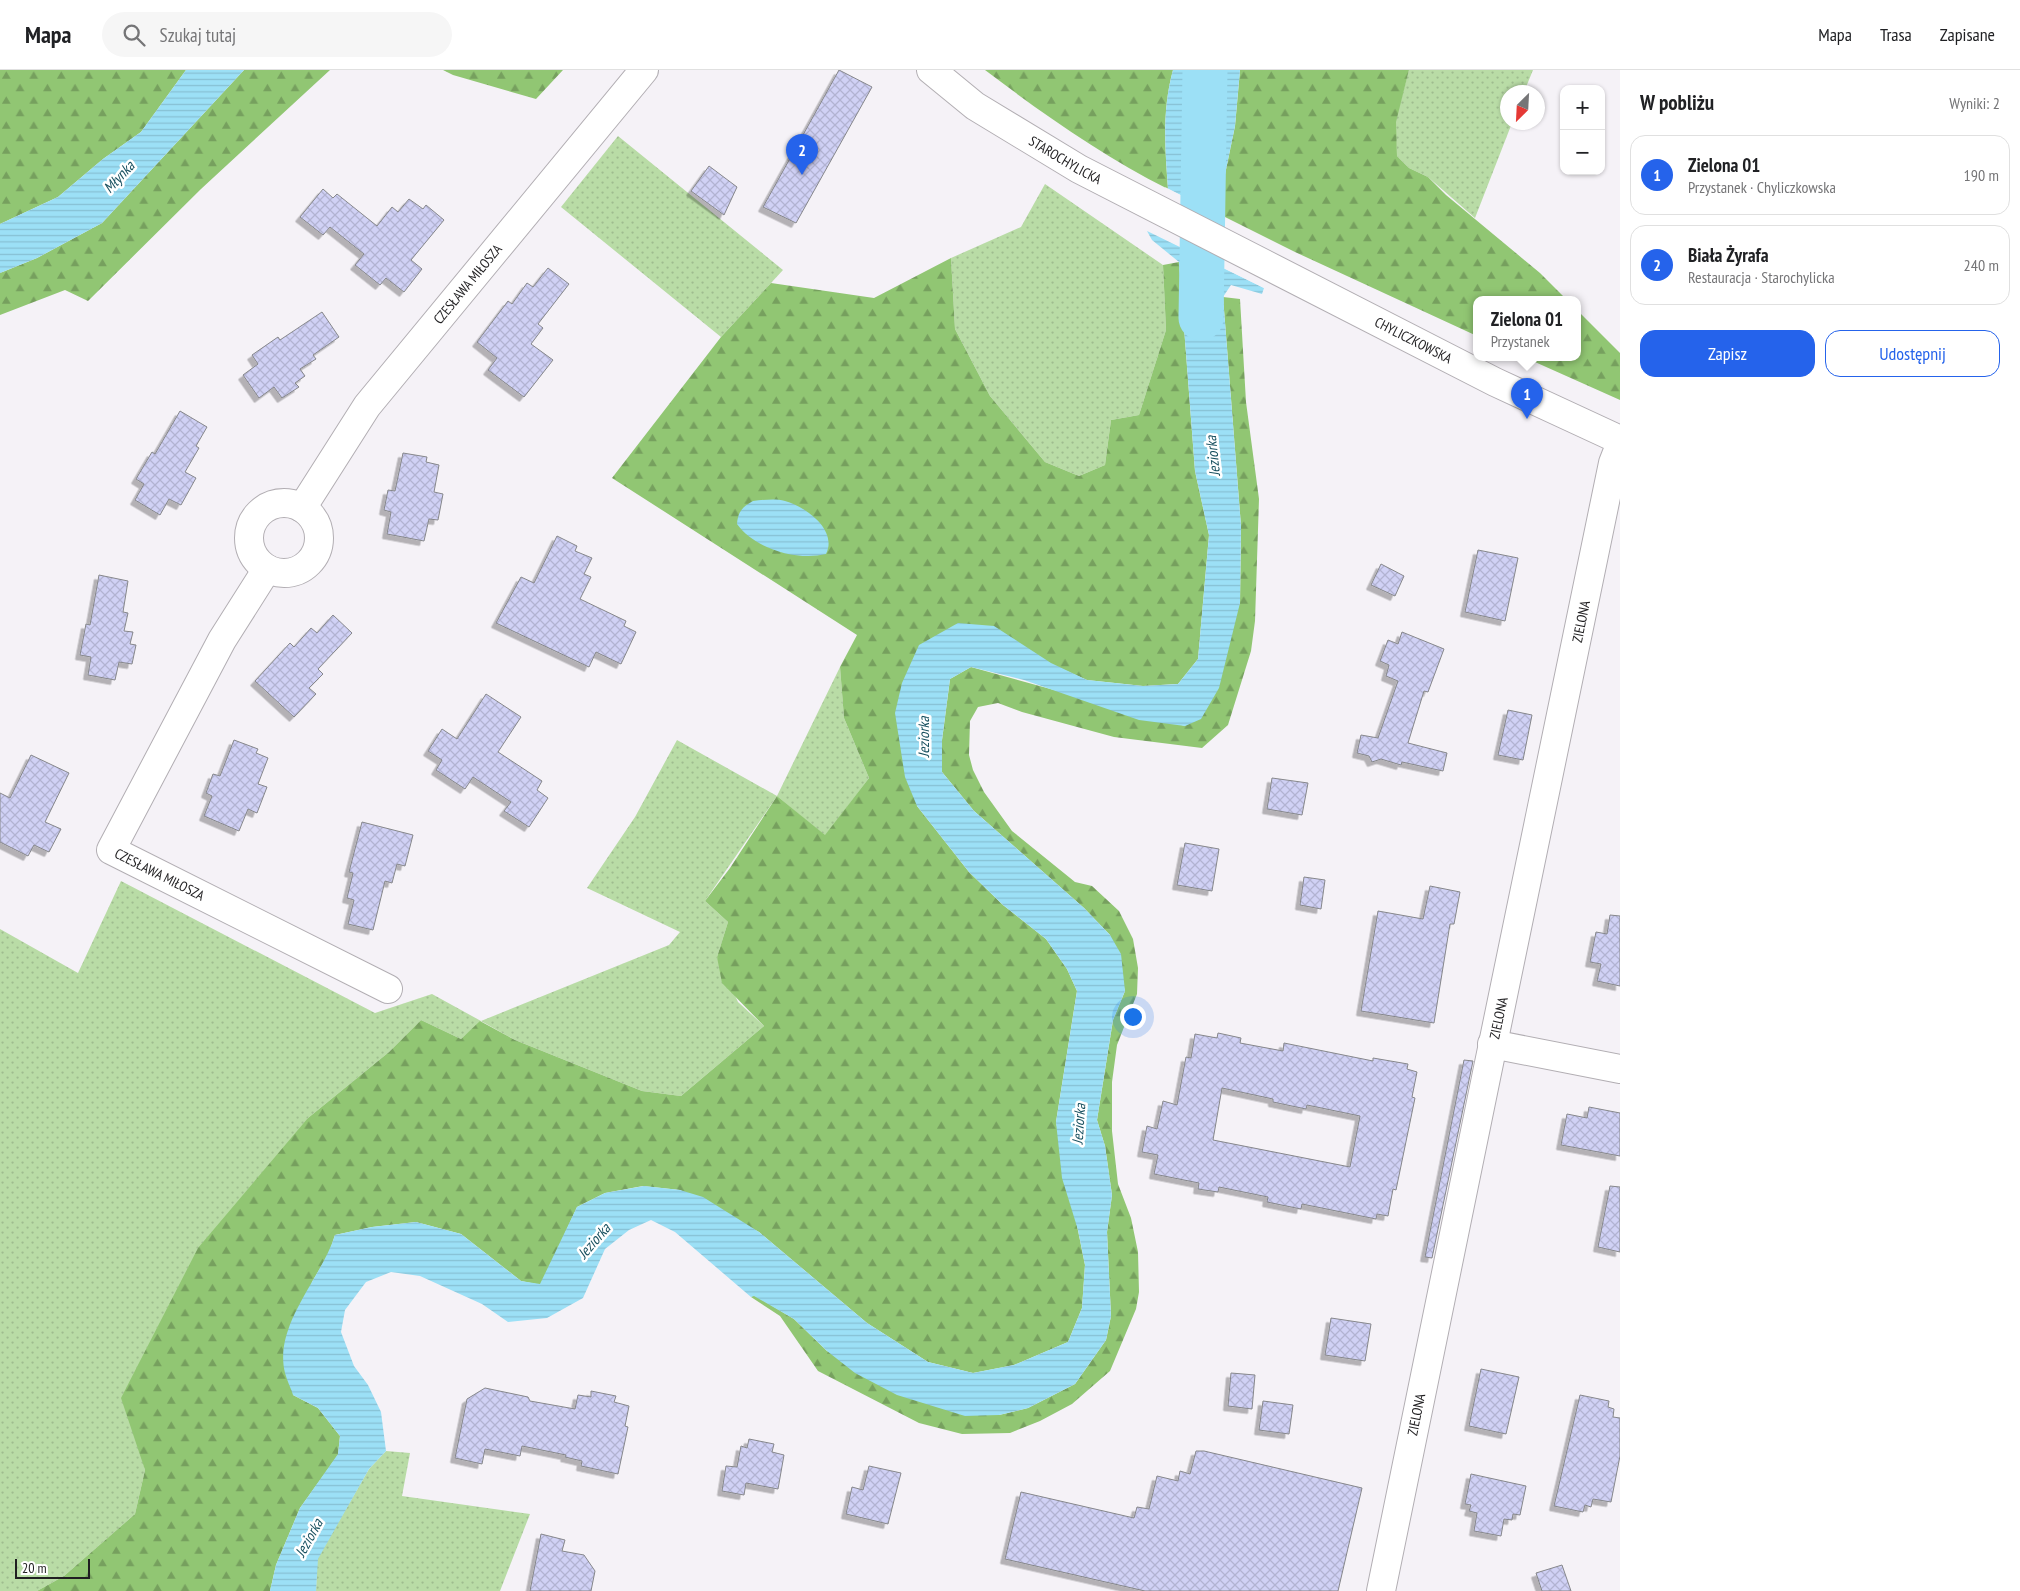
<!DOCTYPE html>
<html lang="pl">
<head>
<meta charset="utf-8">
<style>
  body { margin:0; font-family:"PT Sans Narrow",sans-serif; background:#f6f6f6; color:#202124 }
  .controls { position:absolute; right:15px; top:15px; display:grid; overflow:hidden; border-radius:10px; box-shadow:0 1px 4px #0004 }
  .controls button { width:45px; height:45px; display:grid; place-items:center; padding:0; border:0; border-bottom:1px solid #e0e0e0; background:#fff; color:#202124; font:25px sans-serif }
  .compass { position:absolute; left:1500px; top:15px; width:45px; height:45px; border-radius:50%; background:#fff; box-shadow:0 1px 4px #0004; rotate:204deg }
  .scale { position:absolute; left:15px; bottom:12px; width:75px; box-sizing:border-box; padding-left:5px; border:2px solid #201f21; border-top:0; font-size:14px; line-height:18px; white-space:nowrap; color:#201f21; -webkit-text-stroke:4px #fff; paint-order:stroke }
  .you { position:absolute; left:1132px; top:946px; width:18px; height:18px; margin:-12px; border:4px solid #fff; border-radius:50%; background:#1a73e8; box-shadow:0 0 0 8px #1a73e833 }
  .badge { display:grid; place-items:center; width:32px; height:32px; border-radius:50%; background:#2563eb; color:#fff; font-size:16px; font-weight:700 }
  .pin { position:absolute; translate:-50% -41px; filter:drop-shadow(0 1px 2px #0008) }
  .pin::after { content:''; position:absolute; top:26px; width:18px; height:15px; background:inherit; clip-path:polygon(0 0,100% 0,50% 100%) }
  .popup { position:absolute; left:1473px; top:226px; width:108px; height:65px; box-sizing:border-box; display:grid; place-content:center; border-radius:10px; background:#fff; filter:drop-shadow(0 1px 4px #0005); font-size:16px; white-space:nowrap; color:#757577 }
  .popup b { font-size:19px; color:#202124 }
  .popup::after { content:''; position:absolute; left:50%; top:100%; margin-left:-10px; border:10px solid transparent; border-top-color:#fff }
  .list { margin:0; padding:0; list-style:none }
  h2 { display:flex; justify-content:space-between; align-items:center; height:65px; margin:0; padding:0 20px; font-size:21px }
  h2 small { font-size:16px; font-weight:400; color:#757577 }
  .list li { display:grid; grid-template-columns:32px 1fr auto; gap:15px; align-items:center; box-sizing:border-box; height:80px; margin:0 10px 10px; padding:0 10px; border:1px solid #e0e0e0; border-radius:15px }
  .list b { display:block; font-size:19px; white-space:nowrap }
  .list p { margin:0; font-size:16px; white-space:nowrap; color:#757577 }
  .list em { font-size:16px; font-style:normal; color:#757577 }
  .actions { display:flex; gap:10px; padding:15px 20px }
  .actions a { flex:1; padding:11px 0; border:1px solid #2563eb; border-radius:15px; text-align:center; font-size:18px; color:#2563eb }
  .actions .main { background:#2563eb; color:#fff }
  .icon { flex:none; width:28px; height:28px; fill:none; stroke:currentColor; stroke-width:2; stroke-linecap:round; stroke-linejoin:round }
  .map { position:relative; flex:none; width:1620px; height:1521px; overflow:hidden }
  header { display:flex; align-items:center; gap:30px; box-sizing:border-box; height:70px; padding:0 25px; background:#fff; border-bottom:1px solid #e0e0e0 }
  header strong { font-size:24px }
  nav { display:flex; gap:28px; margin-inline-start:auto; font-size:18px }
  .search { width:350px; height:45px; background:#f6f6f6; display:flex; align-items:center; gap:12px; box-sizing:border-box; padding:0 18px; border-radius:28px; color:#757577; font-size:19px }
  main { display:flex }
  aside { flex:1; background:#fff }
  .map>svg:first-child { display:block }
  .grass { fill:url(#grass-dots) }
  .forest { fill:url(#forest-firs) }
  .water { fill:url(#water-rules) }
  .pier { fill:#f5f2f7 }
  .lines { fill:none; stroke-linecap:round; stroke-linejoin:round }
  .river { stroke:#9ce0f6; stroke-width:45 }
  .building { fill:url(#building-cross-hatch); stroke:#86878b; fill-rule:evenodd; filter:url(#shadow) }
  .street-casing { stroke:#b2aeb3; stroke-width:30 }
  .secondary-casing { stroke:#b2aeb3; stroke-width:30 }
  .street { stroke:#fff; stroke-width:28 }
  .secondary { stroke:#fff; stroke-width:28 }
  .labels { text-anchor:middle; stroke-width:5; stroke-linejoin:round; paint-order:stroke }
  .street-label { font-size:14px; fill:#201f21; stroke:#fff }
  .water-label { font-size:15px; font-style:italic; fill:#18505f; stroke:#fff }
</style>
</head>
<body>
<header>
<strong>Mapa</strong>
<div class="search"><svg class="icon" aria-label="search" viewBox="0 0 24 24"><circle cx="10" cy="10" r="6"/><path d="M15 15l6 6"/></svg>Szukaj tutaj</div>
<nav><a>Mapa</a><a>Trasa</a><a>Zapisane</a></nav>
</header>
<main>
<div class="map">
<svg width="1620" height="1521" viewBox="0 0 1620 1521">
  <defs>
    <pattern id="grass-dots" width="8" height="8" patternUnits="userSpaceOnUse" patternTransform="scale(1.25)"><rect width="8" height="8" fill="#b9dca6"/><path d="M2 2h.1M6 6h.1" fill="none" stroke="#9fbc8f" stroke-width="1.8" stroke-linecap="round"/></pattern>
    <pattern id="forest-firs" width="22" height="20" patternUnits="userSpaceOnUse" patternTransform="scale(1.25)"><rect width="22" height="20" fill="#91c673"/><path d="M5 1l3.5 6h-7zM16 11l3.5 6h-7z" fill="#76a05e"/></pattern>
    <pattern id="water-rules" width="6" height="5" patternUnits="userSpaceOnUse" patternTransform="scale(1.25)"><rect width="6" height="5" fill="#9ce0f6"/><path d="M0 2.5h6" fill="none" stroke="#86c0d3"/></pattern>
    <pattern id="building-cross-hatch" width="8" height="8" patternUnits="userSpaceOnUse" patternTransform="scale(1.25)"><rect width="8" height="8" fill="#d0d1f5"/><path d="M0 0l8 8M0 8l8-8" fill="none" stroke="#b2b3d2"/></pattern>
    <filter id="shadow"><feDropShadow dx="-4.5" dy="4.5" stdDeviation="0" flood-color="#0004"/></filter>
  </defs>
  <rect width="100%" height="100%" fill="#f5f2f7"/>
  <!-- grass -->
  <path class="grass" d="M 1409,0 L 1533,0 L 1524,22 L 1508,22 L 1508,52 L 1512,53 L 1475,148 L 1428,107 L 1409,98 L 1397,86 L 1395,52 Z
    M 618,66 L 783,200 L 721,267 L 561,137 Z
    M 1045,114 L 1163,195 L 1166,260 L 1139,345 L 1111,350 L 1105,395 L 1079,406 L 1045,392 L 990,326 L 955,259 L 951,188 L 1021,157 Z
    M 840,597 L 844,648 L 869,708 L 825,766 L 777,726 L 705,831 L 728,852 L 717,887 L 738,932 L 764,956 L 681,1026 L 642,1021 L 515,970 L 481,951 L 461,969 L 421,950 L 389,982 L 308,1048 L 137,1370 L 145,1400 L 135,1444 L 64,1506 L 37,1521 L 0,1521 L 0,859 L 78,903 L 121,811 L 375,943 L 432,924 L 481,951 L 669,875 L 680,862 L 587,818 L 635,747 L 677,670 L 777,726 Z
    M 386,1381 L 410,1383 L 402,1426 L 530,1444 L 500,1521 L 316,1521 L 317,1489 L 369,1399 Z"/>
  <!-- forest -->
  <path class="forest" d="M 0,0 L 186,0 L 141,62 L 103,89 L 58,127 L 0,154 Z
    M 244,0 L 330,0 L 201,119 L 88,231 L 65,220 L 0,245 L 0,203 L 37,188 L 102,153 Z
    M 443,0 L 563,0 L 536,29 L 453,5 Z
    M 985,0 L 1173,0 C 1162,40 1165,78 1168,119 C 1103,86 1043,44 985,0 Z
    M 1240,0 L 1409,0 L 1396,52 L 1397,86 L 1409,98 L 1428,107 L 1446,125 L 1540,203 L 1567,230 L 1477,230 L 1477,266 L 1295,182 L 1217,143 L 1235,56 Z
    M 951,188 L 955,259 L 990,326 L 1045,392 L 1079,406 L 1105,395 L 1111,350 L 1139,345 L 1166,260 L 1163,195 L 1179,192 L 1195,401 L 1209,465 L 1198,589 L 1178,614 L 1143,616 L 1087,610 L 958,553 L 917,736 L 969,802 L 1003,835 L 1046,869 L 1067,899 L 1077,921 L 1056,1052 L 1085,1195 L 1082,1238 L 1068,1272 L 1014,1295 L 973,1303 L 928,1292 L 867,1253 L 759,1162 L 680,1120 L 643,1116 L 605,1123 L 577,1137 L 541,1215 L 521,1211 L 461,1164 L 416,1152 L 372,1157 L 335,1165 L 329,1183 L 312,1212 L 293,1325 L 318,1338 L 340,1366 L 338,1385 L 300,1438 L 276,1495 L 270,1521 L 37,1521 L 64,1506 L 135,1444 L 145,1400 L 121,1328 L 198,1178 L 308,1048 L 389,982 L 421,950 L 461,969 L 480,951 L 515,970 L 642,1021 L 681,1026 L 764,956 L 722,913 L 717,887 L 728,852 L 705,831 L 730,798 L 777,726 L 825,765 L 869,708 L 844,648 L 840,597 L 857,565 L 612,408 L 721,267 L 771,213 L 874,228 Z
    M 1223,227 L 1240,229 L 1246,332 L 1259,429 L 1255,551 L 1251,581 L 1228,655 L 1202,678 L 1114,667 L 1022,642 L 998,633 L 978,637 L 970,651 L 969,685 L 973,700 L 984,722 L 1012,761 L 1075,812 L 1092,816 L 1119,841 L 1133,869 L 1138,898 L 1137,924 L 1117,975 L 1112,1012 L 1112,1061 L 1118,1114 L 1131,1148 L 1138,1182 L 1139,1222 L 1136,1239 L 1110,1301 L 1072,1334 L 1040,1351 L 1010,1363 L 962,1364 L 919,1353 L 818,1301 L 780,1246 L 751,1227 L 754,1225 L 794,1249 L 827,1281 L 999,1345 L 1028,1338 L 1075,1314 L 1106,1270 L 1111,1246 L 1107,1162 L 1112,1125 L 1105,1076 L 1097,1050 L 1113,950 L 1125,921 L 1110,865 L 1084,838 L 974,741 L 942,702 L 942,670 L 950,609 L 971,597 L 1185,656 L 1240,533 L 1241,456 Z
    M 1577,240 L 1620,283 L 1620,330 L 1526,288 L 1577,288 Z"/>
  <!-- water -->
  <path class="water" d="M 186,0 L 244,0 L 102,153 L 37,188 L 0,203 L 0,154 L 58,127 L 103,89 L 141,62 Z
    M 1173,0 L 1240,0 L 1235,56 L 1217,143 L 1168,119 C 1165,78 1162,40 1173,0 Z
    M 1147,161 L 1264,218 L 1262,224 L 1231,215 L 1223,227 L 1241,456 L 1240,533 L 1219,618 L 1201,649 L 1185,656 L 1139,650 L 1024,610 L 971,597 L 950,609 L 942,670 L 942,702 L 974,741 L 1084,838 L 1110,865 L 1121,884 L 1125,921 L 1113,950 L 1097,1050 L 1105,1076 L 1112,1125 L 1107,1162 L 1111,1246 L 1106,1270 L 1075,1314 L 1028,1338 L 999,1345 L 965,1346 L 897,1325 L 855,1303 L 827,1281 L 794,1249 L 754,1226 L 751,1227 L 675,1162 L 651,1150 L 629,1160 L 605,1179 L 583,1228 L 547,1248 L 508,1252 L 482,1234 L 420,1206 L 391,1202 L 366,1212 L 345,1240 L 341,1262 L 354,1296 L 368,1315 L 381,1342 L 386,1381 L 369,1399 L 318,1489 L 316,1521 L 270,1521 L 276,1495 L 300,1438 L 338,1384 L 340,1366 L 318,1338 L 293,1325 C 291,1318 287,1311 285,1303 C 273,1255 322,1208 335,1165 L 372,1157 L 416,1152 L 461,1164 L 521,1211 L 540,1214 L 577,1137 L 605,1123 L 644,1116 L 680,1120 L 703,1127 L 759,1162 L 867,1253 L 928,1292 L 973,1303 L 1014,1295 L 1068,1272 L 1082,1238 L 1085,1195 L 1078,1160 L 1062,1108 L 1056,1052 L 1077,921 L 1067,899 L 1046,869 L 1003,835 L 969,802 L 917,736 L 905,707 L 895,643 L 902,613 L 919,575 L 958,553 L 994,556 L 1051,593 L 1087,610 L 1143,616 L 1178,614 L 1198,589 L 1209,465 L 1195,401 L 1179,192 L 1152,170 Z
    M 753,431 C 763,430 775,428 785,431 C 806,437 838,460 826,484 C 797,491 755,479 737,454 C 738,442 742,437 753,431 Z"/>
  <!-- pier -->
  <path class="pier" d="M 1165,117 L 1220,145 L 1216,146 L 1167,121 Z
    M 1148,158 L 1265,216 L 1266,219 L 1145,159 Z"/>
  <g class="lines">
    <!-- river -->
    <path class="river" d="M 1201,248 L 1205,0"/>
  </g>
  <!-- building -->
  <path class="building" d="M 839,0 L 872,17 L 796,153 L 763,137 Z
    M 709,96 L 737,117 L 724,145 L 691,121 Z
    M 323,119 L 333,128 L 337,124 L 377,156 L 392,137 L 398,142 L 409,129 L 423,139 L 426,135 L 444,150 L 411,190 L 422,199 L 404,222 L 386,208 L 380,215 L 355,195 L 364,184 L 330,157 L 323,165 L 300,147 Z
    M 548,198 L 569,214 L 538,254 L 543,258 L 531,274 L 553,290 L 524,327 L 488,300 L 497,288 L 477,272 L 508,231 L 512,234 L 527,213 L 533,217 Z
    M 322,242 L 339,267 L 313,285 L 316,289 L 300,299 L 305,306 L 295,313 L 299,317 L 282,328 L 274,317 L 259,328 L 243,305 L 258,294 L 252,285 L 278,267 L 280,270 Z
    M 180,341 L 207,357 L 196,376 L 199,378 L 185,402 L 196,408 L 181,435 L 169,429 L 160,445 L 135,430 L 144,414 L 136,409 L 152,382 L 155,384 Z
    M 403,383 L 427,387 L 426,392 L 439,395 L 434,422 L 443,424 L 438,450 L 429,449 L 424,471 L 387,464 L 391,442 L 384,440 L 388,420 L 395,421 Z
    M 557,466 L 577,476 L 575,481 L 592,488 L 584,504 L 591,507 L 580,529 L 626,551 L 624,556 L 636,562 L 621,594 L 596,582 L 589,597 L 496,553 L 521,507 L 534,513 Z
    M 1478,480 L 1518,488 L 1505,551 L 1465,542 Z
    M 1381,494 L 1404,506 L 1395,526 L 1371,515 Z
    M 99,505 L 128,511 L 123,542 L 128,543 L 124,561 L 133,562 L 130,574 L 136,575 L 132,594 L 119,592 L 115,610 L 88,605 L 91,587 L 80,585 L 86,554 L 90,555 Z
    M 333,545 L 352,563 L 318,599 L 323,604 L 309,618 L 316,624 L 294,647 L 255,611 L 290,573 L 294,577 L 311,558 L 317,563 Z
    M 1402,562 L 1444,579 L 1428,622 L 1424,621 L 1408,673 L 1447,683 L 1443,701 L 1402,692 L 1401,695 L 1381,689 L 1372,692 L 1369,686 L 1357,683 L 1361,665 L 1378,668 L 1398,611 L 1386,606 L 1389,595 L 1380,591 L 1388,570 L 1398,574 Z
    M 486,624 L 521,647 L 498,682 L 542,711 L 537,720 L 548,728 L 529,757 L 504,741 L 511,732 L 473,707 L 465,719 L 436,700 L 442,690 L 428,681 L 442,659 L 457,669 Z
    M 1508,640 L 1532,645 L 1523,690 L 1498,685 Z
    M 234,670 L 258,679 L 256,683 L 268,688 L 258,714 L 267,717 L 257,743 L 248,739 L 239,761 L 204,746 L 212,726 L 206,723 L 213,704 L 220,706 Z
    M 31,685 L 69,703 L 45,752 L 61,759 L 49,782 L 34,775 L 28,786 L 0,772 L 0,723 L 10,728 Z
    M 1272,708 L 1308,713 L 1302,745 L 1267,739 Z
    M 362,752 L 413,765 L 405,796 L 397,794 L 392,813 L 385,811 L 373,860 L 348,854 L 354,830 L 347,828 L 353,803 L 349,802 Z
    M 1185,773 L 1219,779 L 1212,821 L 1177,815 Z
    M 1304,807 L 1325,810 L 1321,839 L 1300,835 Z
    M 1430,816 L 1460,822 L 1454,854 L 1450,854 L 1434,953 L 1361,941 L 1378,841 L 1423,849 Z
    M 1610,845 L 1620,846 L 1620,916 L 1597,911 L 1601,894 L 1590,892 L 1596,862 L 1607,864 Z
    M 1218,963 L 1241,968 L 1240,973 L 1283,981 L 1284,973 L 1373,991 L 1373,988 L 1408,994 L 1407,999 L 1417,1002 L 1412,1027 L 1415,1028 L 1396,1120 L 1393,1119 L 1388,1146 L 1377,1144 L 1376,1149 L 1302,1134 L 1301,1139 L 1267,1132 L 1268,1127 L 1219,1117 L 1218,1122 L 1198,1119 L 1199,1113 L 1154,1104 L 1158,1085 L 1142,1082 L 1147,1056 L 1157,1059 L 1163,1031 L 1177,1035 L 1186,987 L 1191,988 L 1195,964 L 1217,968 ZM 1222,1018 L 1273,1029 L 1273,1032 L 1306,1039 L 1307,1035 L 1360,1046 L 1350,1097 L 1213,1070 Z
    M 1464,990 L 1473,991 L 1432,1188 L 1425,1187 Z
    M 1589,1037 L 1620,1043 L 1620,1086 L 1561,1075 L 1567,1044 L 1587,1048 Z
    M 1610,1116 L 1620,1117 L 1620,1182 L 1598,1177 Z
    M 1331,1248 L 1371,1254 L 1365,1291 L 1325,1285 Z
    M 1481,1299 L 1519,1307 L 1506,1364 L 1469,1356 Z
    M 1231,1303 L 1255,1305 L 1252,1339 L 1228,1336 Z
    M 485,1318 L 528,1327 L 530,1331 L 575,1339 L 578,1325 L 591,1327 L 591,1321 L 616,1326 L 614,1332 L 629,1336 L 625,1356 L 628,1357 L 618,1404 L 581,1396 L 582,1391 L 565,1387 L 566,1385 L 522,1376 L 520,1386 L 485,1379 L 482,1394 L 455,1388 L 467,1329 Z
    M 1580,1325 L 1609,1331 L 1608,1337 L 1614,1339 L 1613,1347 L 1620,1348 L 1620,1386 L 1611,1432 L 1593,1429 L 1591,1437 L 1585,1435 L 1583,1442 L 1554,1436 Z
    M 1263,1331 L 1293,1335 L 1289,1364 L 1259,1360 Z
    M 749,1369 L 774,1374 L 772,1382 L 784,1385 L 778,1419 L 746,1413 L 744,1425 L 722,1421 L 726,1396 L 737,1397 L 741,1376 L 747,1378 Z
    M 1196,1381 L 1204,1381 L 1362,1418 L 1338,1521 L 1145,1521 L 1005,1489 L 1021,1422 L 1134,1448 L 1137,1437 L 1149,1439 L 1157,1406 L 1178,1411 L 1180,1401 L 1190,1404 Z
    M 869,1396 L 901,1403 L 888,1454 L 846,1444 L 852,1417 L 863,1420 Z
    M 1471,1404 L 1526,1416 L 1520,1445 L 1513,1444 L 1512,1450 L 1504,1449 L 1501,1466 L 1474,1461 L 1477,1443 L 1469,1441 L 1471,1435 L 1465,1434 Z
    M 541,1464 L 565,1470 L 562,1481 L 584,1485 L 595,1501 L 591,1521 L 530,1521 Z
    M 1562,1495 L 1571,1521 L 1542,1521 L 1536,1503 Z"/>
  <g class="lines">
    <!-- street casing -->
    <g class="street-casing">
      <g id="street">
        <circle cx="284" cy="468" r="35"/>
        <path id="s1" d="M 302,438 L 367,336 L 644,0"/>
        <path id="s2" d="M 267,499 L 222,570 L 111,780 L 388,919"/>
        <path d="M 1492,974 L 1620,999"/>
        <path id="s3" d="M 1381,1521 C 1455,1144 1538,770 1613,393 L 1620,375"/>
      </g>
    </g>
    <!-- secondary casing -->
    <g class="secondary-casing">
      <g id="secondary">
        <path id="s4" d="M 931,0 L 975,36 L 1079,99 L 1495,312 L 1620,370"/>
      </g>
    </g>
    <!-- street -->
    <use href="#street" class="street"/>
    <!-- secondary -->
    <use href="#secondary" class="secondary"/>
  </g>
  <g class="labels">
    <!-- street labels -->
    <g class="street-label">
      <text dy="5" stroke="none"><textPath href="#s4" startOffset="162">STAROCHYLICKA</textPath></text>
      <text dy="5" stroke="none"><textPath href="#s1" startOffset="279">CZESŁAWA MIŁOSZA</textPath></text>
      <text dy="5" stroke="none"><textPath href="#s4" startOffset="554">CHYLICZKOWSKA</textPath></text>
      <text dy="5" stroke="none"><textPath href="#s3" startOffset="990">ZIELONA</textPath></text>
      <text dy="5" stroke="none"><textPath href="#s2" startOffset="376">CZESŁAWA MIŁOSZA</textPath></text>
      <text dy="5" stroke="none"><textPath href="#s3" startOffset="585">ZIELONA</textPath></text>
      <text dy="5" stroke="none"><textPath href="#s3" startOffset="180">ZIELONA</textPath></text>
    </g>
    <!-- water labels -->
    <g class="water-label">
      <text transform="translate(119 107) rotate(-47)" y="5">Młynka</text>
      <text transform="translate(1213 386) rotate(-96)" y="5">Jeziorka</text>
      <text transform="translate(924 667) rotate(-90)" y="5">Jeziorka</text>
      <text transform="translate(1079 1054) rotate(-86)" y="5">Jeziorka</text>
      <text transform="translate(594 1171) rotate(-49)" y="5">Jeziorka</text>
      <text transform="translate(309 1468) rotate(-61)" y="5">Jeziorka</text>
    </g>
  </g>
</svg>
<div class="controls">
<button>+</button>
<button>−</button>
</div>
<svg class="compass" viewBox="-18 -18 36 36"><path d="M0-13l5 13h-10z" fill="#e53935"/><path d="M0 13l5-13h-10z" fill="#757577"/></svg>
<div class="scale">20 m</div>
<div class="you"></div>
<div class="pin badge" style="left:1527px;top:349px">1</div>
<div class="popup"><b>Zielona 01</b>Przystanek</div>
<div class="pin badge" style="left:802px;top:105px">2</div>
</div>
<aside>
<h2>W pobliżu<small>Wyniki: 2</small></h2>
<ul class="list">
<li><span class="badge">1</span><div><b>Zielona 01</b><p>Przystanek · Chyliczkowska</p></div><em>190 m</em></li>
<li><span class="badge">2</span><div><b>Biała Żyrafa</b><p>Restauracja · Starochylicka</p></div><em>240 m</em></li>
</ul>
<div class="actions"><a class="main">Zapisz</a><a>Udostępnij</a></div>
</aside>
</main>
</body>
</html>
